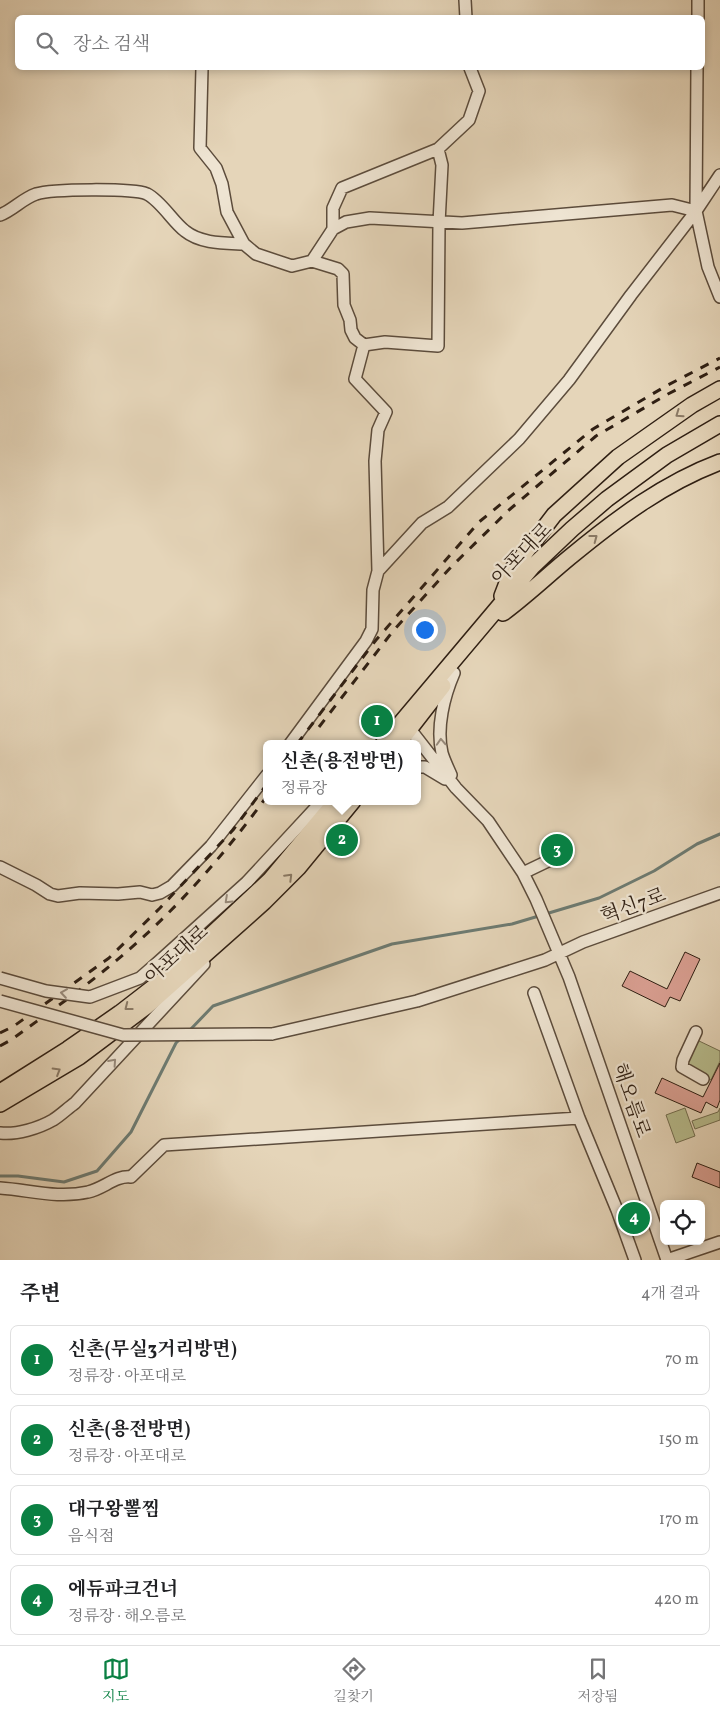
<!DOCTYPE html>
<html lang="ko">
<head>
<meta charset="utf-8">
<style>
  body { margin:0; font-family:Vollkorn,"Noto Serif KR",serif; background:#f2f2f2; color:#202124 }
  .controls { position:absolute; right:15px; bottom:15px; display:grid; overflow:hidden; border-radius:8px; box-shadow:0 2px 8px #0003 }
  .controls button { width:45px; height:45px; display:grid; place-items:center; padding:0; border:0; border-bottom:1px solid #e0e0e0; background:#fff; color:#202124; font:25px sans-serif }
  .you { position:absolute; left:424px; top:629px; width:18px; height:18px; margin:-12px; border:4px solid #fff; border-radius:50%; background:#1a73e8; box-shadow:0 0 0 8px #1a73e833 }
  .badge { display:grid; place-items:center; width:32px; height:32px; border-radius:50%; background:#0b8043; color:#fff; font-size:16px; font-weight:700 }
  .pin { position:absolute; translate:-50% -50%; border:2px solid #fff; box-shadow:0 1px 5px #0006 }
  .popup { position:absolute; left:263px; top:740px; width:158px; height:65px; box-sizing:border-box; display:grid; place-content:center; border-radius:8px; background:#fff; filter:drop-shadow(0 1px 4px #0005); font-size:16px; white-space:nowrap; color:#757577 }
  .popup b { font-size:19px; color:#202124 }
  .popup::after { content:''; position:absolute; left:50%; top:100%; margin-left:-10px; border:10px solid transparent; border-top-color:#fff }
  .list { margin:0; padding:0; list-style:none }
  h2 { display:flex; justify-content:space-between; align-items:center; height:65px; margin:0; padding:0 20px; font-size:21px }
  h2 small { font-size:16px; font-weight:400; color:#757577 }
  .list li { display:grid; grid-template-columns:32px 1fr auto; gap:15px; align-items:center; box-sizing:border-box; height:70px; margin:0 10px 10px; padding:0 10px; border:1px solid #e0e0e0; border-radius:8px }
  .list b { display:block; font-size:19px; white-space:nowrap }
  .list p { margin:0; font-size:16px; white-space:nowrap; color:#757577 }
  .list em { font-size:16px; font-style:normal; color:#757577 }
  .icon { flex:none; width:28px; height:28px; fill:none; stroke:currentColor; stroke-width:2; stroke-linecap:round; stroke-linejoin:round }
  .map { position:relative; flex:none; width:720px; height:1260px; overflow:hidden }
  .search { position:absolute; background:#fff; box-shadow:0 2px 8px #0003; left:15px; right:15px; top:15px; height:55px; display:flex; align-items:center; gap:12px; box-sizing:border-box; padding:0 18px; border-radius:8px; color:#757577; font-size:19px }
  .sheet { height:385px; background:#fff }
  nav { display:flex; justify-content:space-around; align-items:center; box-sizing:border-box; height:70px; border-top:1px solid #e0e0e0; background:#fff; font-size:14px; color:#757577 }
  nav a { display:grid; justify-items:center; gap:2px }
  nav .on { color:#0b8043 }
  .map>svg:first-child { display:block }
  .green { fill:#b7bc8d; stroke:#736e50 }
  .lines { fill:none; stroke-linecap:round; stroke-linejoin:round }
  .stream { stroke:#6d7b72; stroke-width:3 }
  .building { fill:#daa093; stroke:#2f1f13 }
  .minor-casing { stroke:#5c4c3c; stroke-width:14 }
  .major-casing { stroke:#2f1f13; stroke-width:18 }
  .minor { stroke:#eee4d2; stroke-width:11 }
  .major { stroke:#e5d5b9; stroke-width:15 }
  .rail { stroke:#2f1f13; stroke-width:3; stroke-dasharray:9 9; stroke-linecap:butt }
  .minor-bridge-casing { stroke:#5c4c3c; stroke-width:14; stroke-linecap:butt }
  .minor-bridge { stroke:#eee4d2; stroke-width:11 }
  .oneway { stroke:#8a7a66 }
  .oneway2 { stroke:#988b7c }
  .labels { text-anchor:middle; stroke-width:4.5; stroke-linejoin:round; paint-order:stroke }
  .street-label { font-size:20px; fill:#2f1f13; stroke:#eee4d2 }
</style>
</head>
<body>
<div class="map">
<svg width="720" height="1260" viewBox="0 0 720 1260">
  <rect width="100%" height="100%" fill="#e5d5b9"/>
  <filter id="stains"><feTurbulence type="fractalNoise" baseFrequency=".004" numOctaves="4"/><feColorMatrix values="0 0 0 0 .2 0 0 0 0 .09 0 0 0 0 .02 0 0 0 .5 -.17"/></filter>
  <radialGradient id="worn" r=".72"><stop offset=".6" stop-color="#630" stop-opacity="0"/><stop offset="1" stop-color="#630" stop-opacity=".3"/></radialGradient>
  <!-- green -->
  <path class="green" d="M 697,1040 L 720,1051 L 720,1061 L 711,1080 L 689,1069 L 687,1062 Z
    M 685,1108 L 695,1136 L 676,1143 L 666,1115 Z
    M 720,1108 L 720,1120 L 695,1129 L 692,1121 L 718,1112 Z"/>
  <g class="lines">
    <!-- stream -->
    <path class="stream" d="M 189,1031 L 213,1006 L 392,944 L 512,924 L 599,898 L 654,871 L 697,844 L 720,834
      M 0,1176 L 18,1176 L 64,1182 L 97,1171 L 131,1132 L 176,1043 L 182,1037"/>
  </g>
  <!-- building -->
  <path class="building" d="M 558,835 L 570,860 L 556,866 L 557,857 L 550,853 L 545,841 Z
    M 685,952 L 700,959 L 680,1001 L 670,997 L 665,1007 L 622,986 L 630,971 L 667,989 Z
    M 720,1063 L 720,1100 L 717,1108 L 706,1102 L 701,1113 L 655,1093 L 662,1078 L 703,1097 Z
    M 697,1163 L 720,1172 L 720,1188 L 692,1177 Z"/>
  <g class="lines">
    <!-- minor casing -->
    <g class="minor-casing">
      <path id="minor" d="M 465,0 L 466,18
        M 698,18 L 698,0
        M 202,68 L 200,148 L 216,168 L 222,184 L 227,212 L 244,244 L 256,254 L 292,266 L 312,261 L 333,229 L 346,222 L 370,218 L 462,223 L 672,205 L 696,211
        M 697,68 L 696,211 L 708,267 L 720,297
        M 0,215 C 13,210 22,199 36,194 C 52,189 132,188 147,194 C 161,201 173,222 185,231 C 201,244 225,243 244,244
        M 333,229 L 333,208 L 342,188 L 438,149 L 469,120 L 479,91 L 470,68
        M 312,261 L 338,269 L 343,274 L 344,305 L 350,320 L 351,330 L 355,338 L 364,345
        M 378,571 L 375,461 L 378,430 L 386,412 L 355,379 L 364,345 L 385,342 L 438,346 L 439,223 L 442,165 L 438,149
        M 406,724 L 456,788 L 488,821 L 523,873 L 536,899 L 569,977 L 667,1260
        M 290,744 L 366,641 L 372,629 L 373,590 L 378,571 L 422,523 L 448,507 L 519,439 L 569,380 L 631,295 L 696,211 L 720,175
        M 417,767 L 425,767 L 445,779
        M 451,775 C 448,768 444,760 442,753 C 436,728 444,696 454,673
        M 0,867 L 36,885 L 50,894 L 58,896 L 80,893 L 118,894 L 140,892 L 152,895 L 160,893 L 172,886 L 211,846 L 267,775
        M 523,873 L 550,860
        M 156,964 L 247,882 L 322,801
        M 534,993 L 579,1118 L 617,1210 L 635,1260
        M 696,1032 L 683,1060 L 682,1067 L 703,1079
        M 272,1034 L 417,1001 L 545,960 L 583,942 L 720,893
        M 0,1133 C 17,1135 39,1128 53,1120 C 61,1115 68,1108 75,1103 L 204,964
        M 0,1188 C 30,1190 58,1199 88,1192 C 103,1189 116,1175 131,1177 L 164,1145 L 579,1118
        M 667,1260 L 720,1242"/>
    </g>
    <!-- major casing -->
    <g class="major-casing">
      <path id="major" d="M 502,596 L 512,570 L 554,515 L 618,457 L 692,405 L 720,389
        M 503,613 C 526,596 547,576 570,557 C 616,519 664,483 720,462
        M 383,744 L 533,566 L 572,529 L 607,499 L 667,455 L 720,424
        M 398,744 L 443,686
        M 0,1092 L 68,1049 L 120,1013 L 164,979 L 270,880 L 336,801
        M 0,1104 L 79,1057 L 147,1006 L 264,902 L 298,868 L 353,801"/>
    </g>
    <!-- minor -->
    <use href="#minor" class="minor"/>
    <!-- major -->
    <use href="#major" class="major"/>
    <!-- rail -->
    <path class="rail" d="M 319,727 L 393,631 L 451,567 L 509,510 L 596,436 L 668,394 L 720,367
      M 297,744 L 376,640 L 479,522 L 593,429 L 666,386 L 720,358
      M 0,1033 L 14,1026 L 109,958 L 160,908 L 233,830 L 267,784
      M 0,1046 L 11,1040 C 45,1015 80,991 112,964 C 171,916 222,858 267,796"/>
    <!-- minor-bridge casing -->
    <g class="minor-bridge-casing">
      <path id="minor-bridge" d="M 0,978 L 46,991 L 90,997 L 140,978 L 156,964
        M 0,1001 L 123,1035 L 272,1034"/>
    </g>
    <!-- minor-bridge -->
    <use href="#minor-bridge" class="minor-bridge"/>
  </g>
  <!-- one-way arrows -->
  <defs><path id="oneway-chevron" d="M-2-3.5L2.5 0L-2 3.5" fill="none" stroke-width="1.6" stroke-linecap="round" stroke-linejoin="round" transform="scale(1.25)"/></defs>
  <g class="oneway">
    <use href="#oneway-chevron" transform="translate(679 414) rotate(145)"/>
    <use href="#oneway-chevron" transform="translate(594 538) rotate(-37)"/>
    <use href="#oneway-chevron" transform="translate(289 877) rotate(-45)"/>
    <use href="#oneway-chevron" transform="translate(128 1007) rotate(142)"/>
    <use href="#oneway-chevron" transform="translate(57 1071) rotate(-31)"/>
  </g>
  <g class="oneway2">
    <use href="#oneway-chevron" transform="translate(441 742) rotate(-93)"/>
    <use href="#oneway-chevron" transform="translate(228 900) rotate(137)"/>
    <use href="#oneway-chevron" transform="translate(64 993) rotate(-172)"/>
    <use href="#oneway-chevron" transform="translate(113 1062) rotate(-48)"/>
  </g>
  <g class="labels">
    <!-- street labels -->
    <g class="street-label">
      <text transform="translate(521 553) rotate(-46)" y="7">아포대로</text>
      <text transform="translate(633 905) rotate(-20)" y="7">혁신7로</text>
      <text transform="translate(176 954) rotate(-42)" y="7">아포대로</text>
      <text transform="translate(632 1100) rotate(71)" y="7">해오름로</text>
    </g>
  </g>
  <rect width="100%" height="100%" filter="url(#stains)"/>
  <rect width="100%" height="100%" fill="url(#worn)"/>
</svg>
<div class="controls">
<button><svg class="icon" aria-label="locate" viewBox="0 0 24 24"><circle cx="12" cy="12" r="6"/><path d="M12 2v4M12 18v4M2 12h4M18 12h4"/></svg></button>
</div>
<div class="you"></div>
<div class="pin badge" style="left:377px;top:721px">1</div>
<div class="pin badge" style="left:342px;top:840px">2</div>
<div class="popup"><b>신촌(용전방면)</b>정류장</div>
<div class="pin badge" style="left:557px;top:850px">3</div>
<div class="pin badge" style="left:634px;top:1218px">4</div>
<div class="search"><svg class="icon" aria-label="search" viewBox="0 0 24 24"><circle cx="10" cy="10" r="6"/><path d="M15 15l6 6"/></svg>장소 검색</div>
</div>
<section class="sheet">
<h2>주변<small>4개 결과</small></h2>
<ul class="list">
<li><span class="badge">1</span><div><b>신촌(무실3거리방면)</b><p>정류장 · 아포대로</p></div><em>70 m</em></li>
<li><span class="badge">2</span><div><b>신촌(용전방면)</b><p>정류장 · 아포대로</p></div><em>150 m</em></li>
<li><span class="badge">3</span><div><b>대구왕뽈찜</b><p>음식점</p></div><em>170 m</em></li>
<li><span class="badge">4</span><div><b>에듀파크건너</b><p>정류장 · 해오름로</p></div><em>420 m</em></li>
</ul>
</section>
<nav>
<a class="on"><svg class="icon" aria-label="map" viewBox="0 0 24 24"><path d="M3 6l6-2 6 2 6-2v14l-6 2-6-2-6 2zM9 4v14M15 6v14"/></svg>지도</a>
<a><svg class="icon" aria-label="directions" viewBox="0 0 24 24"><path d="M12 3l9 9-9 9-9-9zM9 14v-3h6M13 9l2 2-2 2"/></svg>길찾기</a>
<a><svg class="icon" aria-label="saved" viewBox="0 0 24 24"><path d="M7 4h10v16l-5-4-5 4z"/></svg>저장됨</a>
</nav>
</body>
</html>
